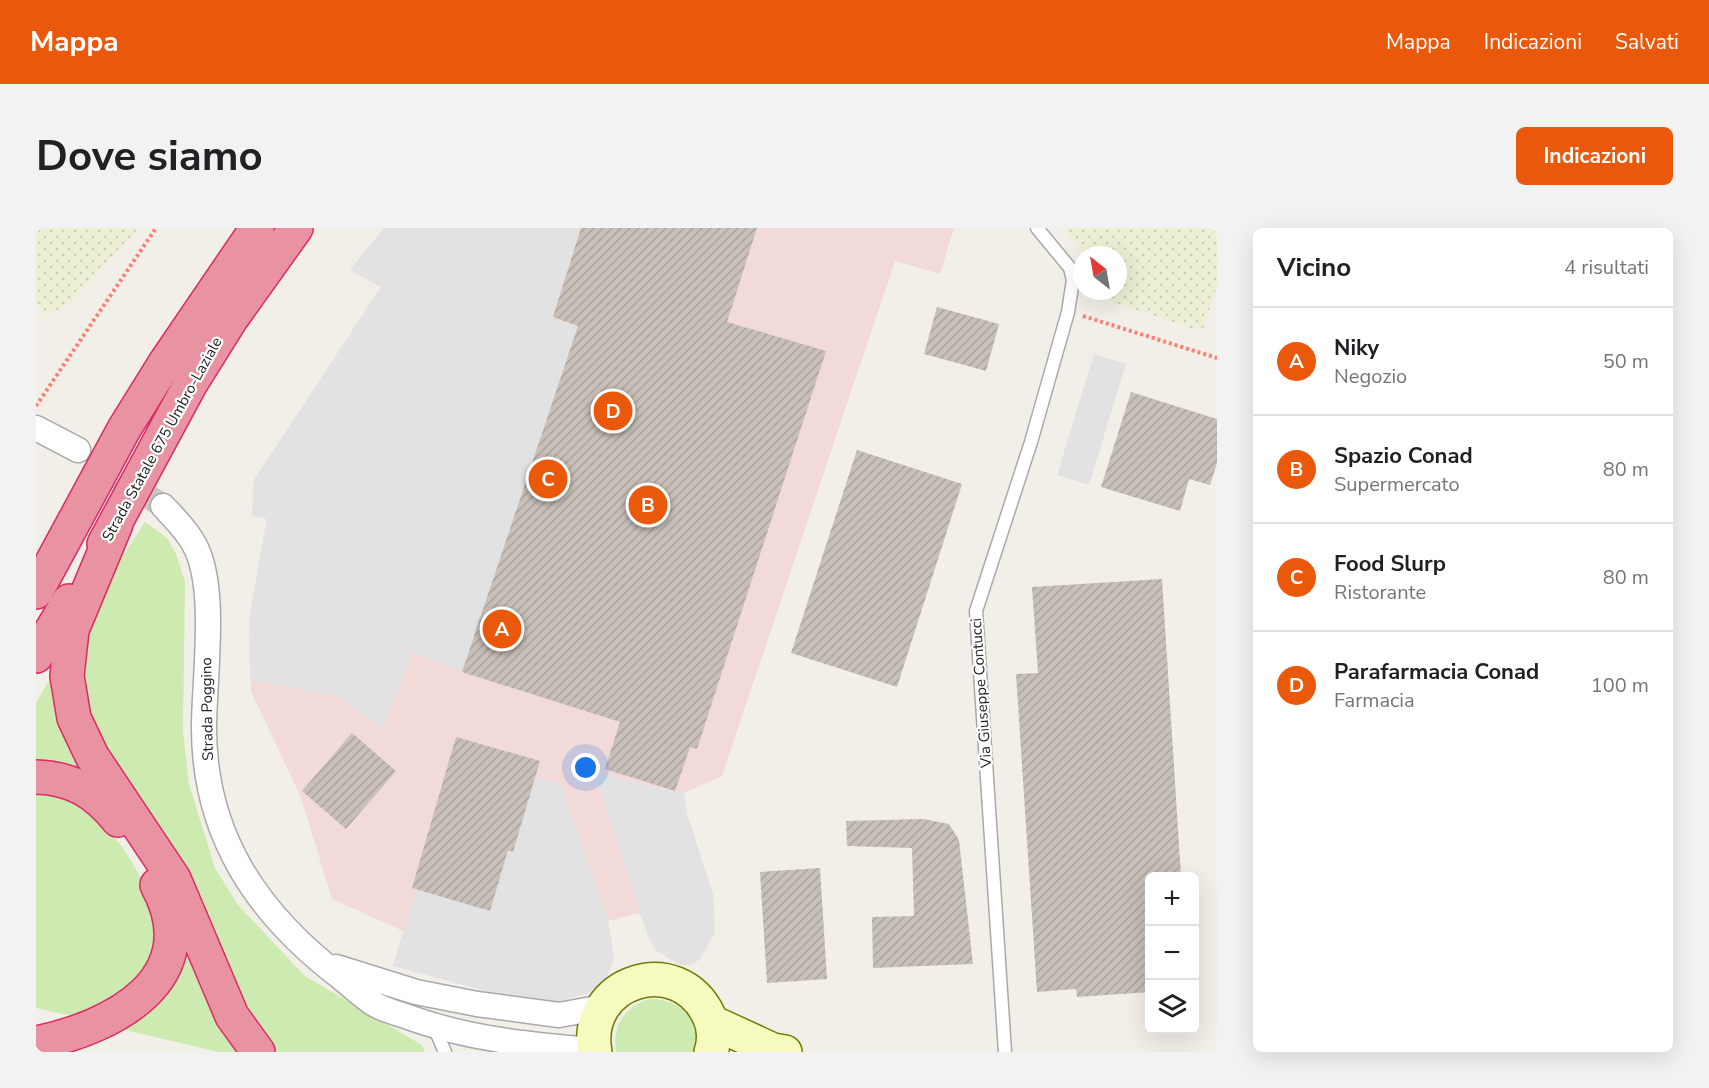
<!DOCTYPE html>
<html lang="it">
<head>
<meta charset="utf-8">
<style>
  body { margin:0; font-family:"Nunito Sans",sans-serif; background:#f2f2f2; color:#202124 }
  .controls { position:absolute; right:18px; bottom:18px; display:grid; overflow:hidden; border-radius:9px; box-shadow:0 6px 24px #0002 }
  .controls button { width:54px; height:54px; display:grid; place-items:center; padding:0; border:0; border-bottom:2px solid #e0e0e0; background:#fff; color:#202124; font:30px sans-serif }
  .compass { position:absolute; left:1037px; top:18px; width:54px; height:54px; border-radius:50%; background:#fff; box-shadow:0 6px 24px #0002; rotate:329deg }
  .you { position:absolute; left:550px; top:540px; width:21px; height:21px; margin:-15px; border:4px solid #fff; border-radius:50%; background:#1a73e8; box-shadow:0 0 0 9px #1a73e833 }
  .badge { display:grid; place-items:center; width:39px; height:39px; border-radius:50%; background:#ea580c; color:#fff; font-size:20px; font-weight:700 }
  .pin { position:absolute; translate:-50% -50%; border:3px solid #fff; box-shadow:0 2px 6px #0006 }
  .list { margin:0; padding:0; list-style:none }
  h2 { display:flex; justify-content:space-between; align-items:center; height:78px; margin:0; padding:0 24px; font-size:26px }
  h2 small { font-size:20px; font-weight:400; color:#757577 }
  .list li { display:grid; grid-template-columns:39px 1fr auto; gap:18px; align-items:center; box-sizing:border-box; height:108px; padding:0 24px; border-top:2px solid #e0e0e0 }
  .list b { display:block; font-size:22px; white-space:nowrap }
  .list p { margin:0; font-size:20px; white-space:nowrap; color:#757577 }
  .list em { font-size:20px; font-style:normal; color:#757577 }
  .icon { flex:none; width:33px; height:33px; fill:none; stroke:currentColor; stroke-width:2; stroke-linecap:round; stroke-linejoin:round }
  .map { position:relative; flex:none; width:1181px; height:824px; overflow:hidden; border-radius:9px }
  header { display:flex; align-items:center; gap:36px; box-sizing:border-box; height:84px; padding:0 30px; background:#ea580c; color:#fff }
  header strong { font-size:28px }
  nav { display:flex; gap:33px; margin-inline-start:auto; font-size:21px }
  .intro { display:flex; align-items:center; justify-content:space-between; box-sizing:border-box; height:144px; padding:0 36px }
  h1 { margin:0; font-size:42px }
  .button { padding:15px 27px; border-radius:9px; background:#ea580c; color:#fff; font-size:21px; font-weight:700 }
  main { display:flex; gap:36px; padding:0 36px }
  aside { flex:1; background:#fff; border-radius:9px; box-shadow:0 6px 24px #0002 }
  .map>svg:first-child { display:block }
  .commercial { fill:#f2dad9 }
  .farmland { fill:url(#farmland-dots) }
  .grass { fill:#cdebb0 }
  .parking { fill:#e2e2e2 }
  .building { fill:url(#building-hatch) }
  .lines { fill:none; stroke-linecap:round; stroke-linejoin:round }
  .street-tunnel { stroke:#c8c6c1; stroke-width:24; stroke-dasharray:24 12; stroke-linecap:butt }
  .lane-casing { stroke:#a9a9a9; stroke-width:15 }
  .street-casing { stroke:#a9a9a9; stroke-width:27 }
  .secondary-casing { stroke:#707d05; stroke-width:36 }
  .highway-casing { stroke:#dc2a67; stroke-width:36 }
  .path { stroke:#fa8072; stroke-width:4; stroke-dasharray:3 3; stroke-linecap:butt }
  .lane { stroke:#fff; stroke-width:12 }
  .street { stroke:#fff; stroke-width:24 }
  .secondary { stroke:#f7fabf; stroke-width:33 }
  .highway { stroke:#e892a2; stroke-width:33 }
  .labels { text-anchor:middle; stroke-width:4.5; stroke-linejoin:round; paint-order:stroke }
  .street-label { font-size:15px; fill:#222; stroke:#fff }
</style>
</head>
<body>
<header>
<strong>Mappa</strong>
<nav><a>Mappa</a><a>Indicazioni</a><a>Salvati</a></nav>
</header>
<div class="intro"><h1>Dove siamo</h1><a class="button">Indicazioni</a></div>
<main>
<div class="map">
<svg width="1181" height="824" viewBox="0 0 1181 824">
  <defs>
    <pattern id="farmland-dots" width="8" height="8" patternUnits="userSpaceOnUse" patternTransform="scale(1.5)"><rect width="8" height="8" fill="#eef0d5"/><path d="M2 2h.1M6 6h.1" fill="none" stroke="#ccceb7" stroke-width="1.8" stroke-linecap="round"/></pattern>
    <pattern id="building-hatch" width="6" height="6" patternUnits="userSpaceOnUse" patternTransform="scale(1.5)"><rect width="6" height="6" fill="#c7bfb8"/><path d="M-1 1l2-2M0 6l6-6M5 7l2-2" fill="none" stroke="#aba49e"/></pattern>
  </defs>
  <rect width="100%" height="100%" fill="#f2efe9"/>
  <!-- commercial -->
  <path class="commercial" d="M 348,0 L 918,0 L 904,46 L 859,33 L 686,548 L 648,565 L 651,586 L 677,666 L 679,704 L 664,731 L 655,737 L 644,737 L 620,722 L 603,685 L 572,693 L 578,729 L 570,751 L 557,764 L 522,773 L 458,765 L 357,738 L 367,703 L 296,671 L 264,567 L 215,464 L 213,391 L 231,291 L 216,288 L 218,252 L 345,59 L 314,42 Z"/>
  <!-- farmland -->
  <path class="farmland" d="M 0,0 L 103,0 L 34,75 L 11,87 L 0,76 Z
    M 1027,0 L 1181,0 L 1181,57 L 1166,104 L 1063,69 L 1061,63 L 1082,63 L 1082,27 L 1049,27 Z"/>
  <!-- grass -->
  <path class="grass" d="M 109,294 L 131,310 L 140,326 L 149,354 L 147,503 L 153,556 L 179,640 L 202,677 L 269,748 L 386,817 L 389,824 L 239,824 L 208,781 L 58,504 L 44,447 L 56,386 L 86,329 Z
    M 21,438 L 59,550 L 0,539 L 0,475 Z
    M 0,564 C 13,564 28,566 40,573 C 83,599 145,693 110,742 C 105,749 95,755 89,760 C 76,771 54,787 36,787 C 25,787 11,782 0,780 Z
    M 145,709 L 209,824 L 182,824 L 77,799 Z
    M 613,771 C 644,770 666,792 659,824 L 580,824 C 576,798 588,779 613,771 Z"/>
  <!-- parking -->
  <path class="parking" d="M 348,0 L 545,0 L 517,89 L 542,98 L 426,444 L 377,424 L 352,489 L 344,501 L 304,468 L 214,452 L 213,391 L 231,291 L 216,288 L 218,252 L 345,59 L 314,42 Z
    M 1058,126 L 1090,136 L 1053,257 L 1021,247 Z
    M 558,545 L 648,565 L 651,586 L 677,666 L 679,704 L 664,731 L 655,737 L 644,737 L 620,722 L 613,711 Z
    M 499,549 L 525,556 L 572,693 L 578,729 L 570,751 L 557,764 L 522,773 L 458,765 L 357,738 L 381,662 L 454,682 L 472,622 L 477,623 Z"/>
  <!-- building -->
  <path class="building" d="M 545,0 L 721,0 L 691,94 L 790,123 L 661,521 L 654,519 L 639,563 L 569,541 L 584,494 L 426,444 L 542,98 L 517,89 Z
    M 901,79 L 963,96 L 950,143 L 888,126 Z
    M 1095,164 L 1181,191 L 1181,235 L 1174,257 L 1153,251 L 1144,283 L 1065,259 Z
    M 821,222 L 926,256 L 861,459 L 755,425 Z
    M 1126,351 L 1145,648 L 1114,648 L 1114,764 L 1041,769 L 1040,761 L 1001,764 L 980,446 L 1002,445 L 996,359 Z
    M 316,505 L 360,543 L 310,601 L 266,563 Z
    M 420,509 L 504,533 L 477,624 L 472,622 L 454,683 L 376,660 Z
    M 888,591 L 913,596 L 923,612 L 937,736 L 837,740 L 836,689 L 878,688 L 876,620 L 811,618 L 810,593 Z
    M 784,640 L 791,751 L 731,755 L 724,644 Z"/>
  <g class="lines">
    <!-- street-tunnel -->
    <path class="street-tunnel" d="M 53,230 L 127,278"/>
    <!-- lane casing -->
    <g class="lane-casing">
      <path id="lane" d="M 398,799 L 409,824
        M 969,824 L 940,383 L 995,214 L 1032,84 L 1037,52 L 1034,40 L 1001,0"/>
    </g>
    <!-- street casing -->
    <g class="street-casing">
      <path id="street" d="M 0,200 L 42,222
        M 127,278 C 138,290 150,301 158,316 C 182,358 168,450 168,500 C 168,607 221,685 303,748 C 314,757 326,768 338,776 C 348,782 361,785 372,789 C 432,811 495,817 558,822
        M 300,739 L 380,764 L 441,776 L 523,787 L 567,779"/>
    </g>
    <!-- secondary casing -->
    <g class="secondary-casing">
      <path id="secondary" d="M 676,794 L 737,822 L 749,824
        M 559,824 C 546,753 642,722 673,788 C 678,798 679,813 675,824"/>
    </g>
    <!-- highway casing -->
    <g class="highway-casing">
      <path id="highway" d="M 80,296 L 36,402 L 31,448 L 38,490 L 56,528 L 138,651 L 196,788 L 222,824
        M 68,316 L 155,155 L 195,91 L 260,0
        M 0,364 L 88,201 L 129,135 L 221,0
        M 0,428 L 33,373
        M 0,549 C 36,550 60,564 82,592
        M 0,815 C 77,800 172,750 121,657"/>
    </g>
    <!-- path -->
    <path class="path" d="M 1047,88 L 1181,130
      M 0,178 L 120,0"/>
    <!-- lane -->
    <use href="#lane" class="lane"/>
    <!-- street -->
    <use href="#street" class="street"/>
    <!-- secondary -->
    <use href="#secondary" class="secondary"/>
    <!-- highway -->
    <use href="#highway" class="highway"/>
  </g>
  <g class="labels">
    <!-- street labels -->
    <g class="street-label">
      <text transform="translate(126 211) rotate(-61)" y="5">Strada Statale 675 Umbro-Laziale</text>
      <text transform="translate(945 465) rotate(-94)" y="5">Via Giuseppe Contucci</text>
      <text transform="translate(171 481) rotate(-91)" y="5">Strada Poggino</text>
    </g>
  </g>
</svg>
<div class="controls">
<button>+</button>
<button>−</button>
<button><svg class="icon" aria-label="layers" viewBox="0 0 24 24"><path d="M12 4l9 5-9 5-9-5zM3 14l9 5 9-5"/></svg></button>
</div>
<svg class="compass" viewBox="-18 -18 36 36"><path d="M0-13l5 13h-10z" fill="#e53935"/><path d="M0 13l5-13h-10z" fill="#757577"/></svg>
<div class="you"></div>
<div class="pin badge" style="left:466px;top:401px">A</div>
<div class="pin badge" style="left:612px;top:277px">B</div>
<div class="pin badge" style="left:512px;top:251px">C</div>
<div class="pin badge" style="left:577px;top:183px">D</div>
</div>
<aside>
<h2>Vicino<small>4 risultati</small></h2>
<ul class="list">
<li><span class="badge">A</span><div><b>Niky</b><p>Negozio</p></div><em>50 m</em></li>
<li><span class="badge">B</span><div><b>Spazio Conad</b><p>Supermercato</p></div><em>80 m</em></li>
<li><span class="badge">C</span><div><b>Food Slurp</b><p>Ristorante</p></div><em>80 m</em></li>
<li><span class="badge">D</span><div><b>Parafarmacia Conad</b><p>Farmacia</p></div><em>100 m</em></li>
</ul>
</aside>
</main>
</body>
</html>
